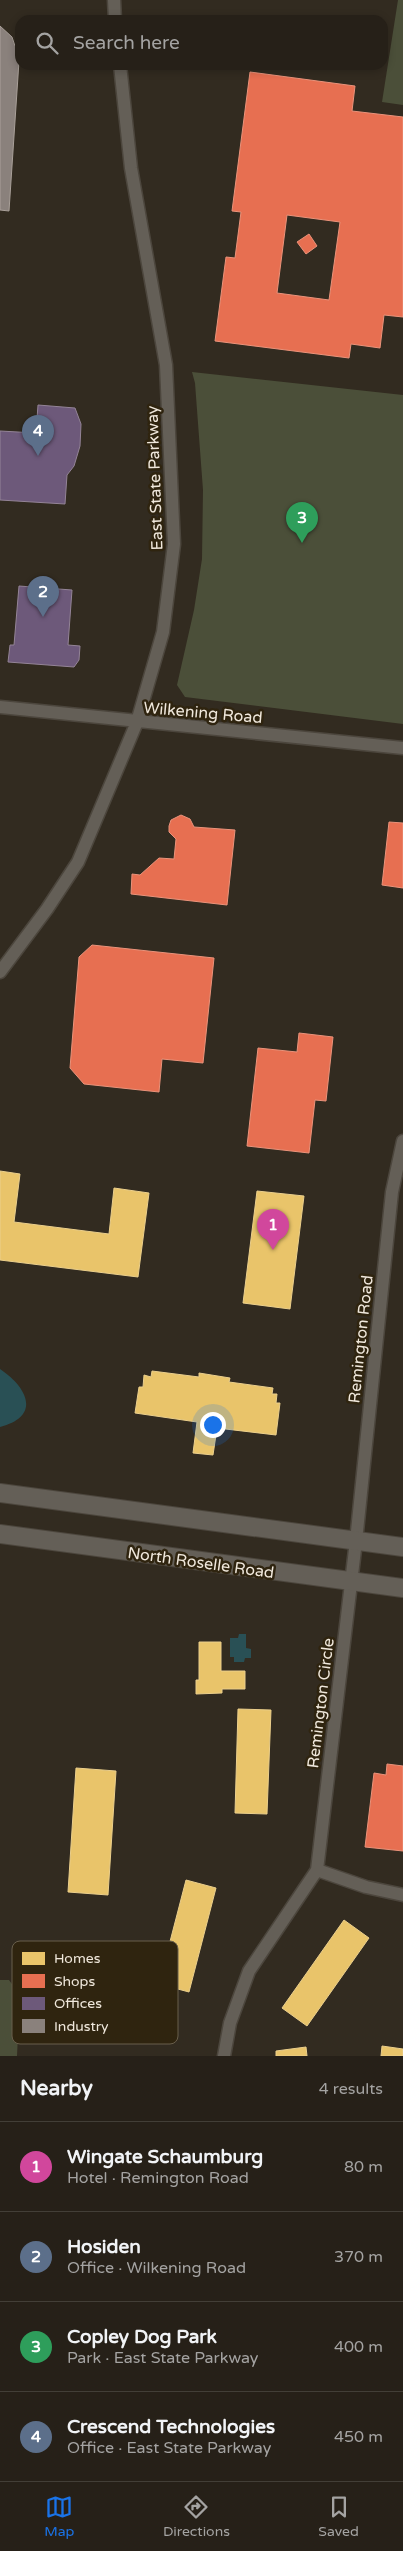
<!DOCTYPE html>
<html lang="en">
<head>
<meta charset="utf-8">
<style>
  body { margin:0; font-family:"Varela Round",sans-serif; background:#2e2821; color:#f1f3f6 }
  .you { position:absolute; left:212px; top:1424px; width:18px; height:18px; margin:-12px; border:4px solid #fff; border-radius:50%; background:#1a73e8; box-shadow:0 0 0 8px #1a73e833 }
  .badge { display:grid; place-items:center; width:32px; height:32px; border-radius:50%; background:#1a73e8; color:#fff; font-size:16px; font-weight:700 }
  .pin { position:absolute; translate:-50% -41px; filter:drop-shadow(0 1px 2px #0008) }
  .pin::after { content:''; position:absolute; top:26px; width:18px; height:15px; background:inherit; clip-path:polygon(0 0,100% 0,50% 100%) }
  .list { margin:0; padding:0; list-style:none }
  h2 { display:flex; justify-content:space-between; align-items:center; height:65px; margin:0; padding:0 20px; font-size:21px }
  h2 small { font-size:16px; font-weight:400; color:#a4a3a2 }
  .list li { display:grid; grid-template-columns:32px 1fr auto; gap:15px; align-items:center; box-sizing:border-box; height:90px; padding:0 20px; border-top:1px solid #423e37 }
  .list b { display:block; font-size:19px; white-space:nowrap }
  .list p { margin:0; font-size:16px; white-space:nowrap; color:#a4a3a2 }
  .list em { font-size:16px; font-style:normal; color:#a4a3a2 }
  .icon { flex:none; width:28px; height:28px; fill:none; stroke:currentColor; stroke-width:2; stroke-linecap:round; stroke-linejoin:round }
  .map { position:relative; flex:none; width:403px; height:2056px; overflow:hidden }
  .search { position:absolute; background:#262018; box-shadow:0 2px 8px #0003; left:15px; right:15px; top:15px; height:55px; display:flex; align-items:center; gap:12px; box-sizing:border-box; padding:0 18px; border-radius:15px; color:#a4a3a2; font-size:19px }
  .sheet { height:425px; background:#262018 }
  nav { display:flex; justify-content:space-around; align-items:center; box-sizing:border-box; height:70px; border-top:1px solid #423e37; background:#262018; font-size:14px; color:#a4a3a2 }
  nav a { display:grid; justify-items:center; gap:2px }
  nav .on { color:#1a73e8 }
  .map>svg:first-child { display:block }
  .green { fill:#4b4f39 }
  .water { fill:#295055 }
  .homes { fill:#e9c46a; stroke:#ebcf8c }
  .shops { fill:#e76f51; stroke:#ea937b; fill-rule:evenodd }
  .offices { fill:#6d597a; stroke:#948497 }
  .industry { fill:#8a817c; stroke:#a9a099 }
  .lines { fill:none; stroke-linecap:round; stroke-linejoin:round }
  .minor-casing { stroke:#4c463d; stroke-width:15 }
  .secondary-casing { stroke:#4c463d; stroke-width:20 }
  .minor { stroke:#645f57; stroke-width:12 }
  .secondary { stroke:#645f57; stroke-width:18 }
  .labels { text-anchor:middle; stroke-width:5; stroke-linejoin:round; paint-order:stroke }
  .street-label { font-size:16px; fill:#f0e8dc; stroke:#2f240f }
  .key { fill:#2f240f; stroke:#695f4c; stroke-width:1 }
  .key-label { font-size:14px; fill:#f0e8dc }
</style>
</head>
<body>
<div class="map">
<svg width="403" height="2056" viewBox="0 0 403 2056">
  <rect width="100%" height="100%" fill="#322b20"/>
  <!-- green -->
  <path class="green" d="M 398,0 L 403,0 L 403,105 L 382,102 Z
    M 192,372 L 403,395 L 403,724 L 185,697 L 177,685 L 194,610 L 202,559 L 203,490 L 195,383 Z
    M 0,1980 L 9,1980 L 20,1995 L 17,2056 L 0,2056 Z"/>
  <!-- water -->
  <path class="water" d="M 0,1369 C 27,1387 42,1416 0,1427 Z
    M 239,1634 L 246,1634 L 246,1648 L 251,1649 L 251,1658 L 245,1658 L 244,1662 L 234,1662 L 234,1657 L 230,1657 L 230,1638 L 238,1638 Z"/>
  <!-- homes -->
  <path class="homes" d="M 0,1171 L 20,1174 L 14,1222 L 109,1234 L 114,1188 L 149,1193 L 138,1277 L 0,1260 Z
    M 257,1191 L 304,1196 L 290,1309 L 243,1303 Z
    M 152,1371 L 199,1377 L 199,1373 L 230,1378 L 229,1382 L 273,1388 L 272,1394 L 277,1394 L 276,1403 L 280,1403 L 276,1435 L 217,1428 L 213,1455 L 193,1453 L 197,1422 L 135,1413 L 139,1387 L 143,1387 L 144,1375 L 151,1377 Z
    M 199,1642 L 221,1642 L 221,1671 L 245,1671 L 245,1689 L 222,1689 L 222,1693 L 196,1694 L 196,1680 L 199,1680 Z
    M 238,1709 L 271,1710 L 267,1814 L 235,1813 Z
    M 76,1768 L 116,1771 L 108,1895 L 68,1892 Z
    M 186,1880 L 216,1888 L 189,1992 L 159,1984 Z
    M 344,1920 L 369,1938 L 307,2026 L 282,2008 Z
    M 382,2046 L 403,2049 L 403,2056 L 381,2056 Z
    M 306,2047 L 307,2056 L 276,2056 L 276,2051 Z"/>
  <!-- shops -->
  <path class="shops" d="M 250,72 L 355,86 L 352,111 L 403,117 L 403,317 L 384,315 L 380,348 L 351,344 L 349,358 L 215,341 L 226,257 L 235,258 L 241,212 L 232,211 ZM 287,215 L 340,222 L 329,300 L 277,293 Z
    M 309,234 L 317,246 L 306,254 L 297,242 Z
    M 181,815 L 190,819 L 194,827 L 235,830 L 227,905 L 131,894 L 132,874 L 140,875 L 159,858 L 174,859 L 176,839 L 169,832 L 169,826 L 171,820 Z
    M 389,822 L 403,823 L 403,888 L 382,885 Z
    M 92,945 L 214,958 L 203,1063 L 162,1059 L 159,1092 L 84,1084 L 70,1068 L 79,957 Z
    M 299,1033 L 333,1037 L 326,1101 L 315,1100 L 309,1153 L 247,1146 L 258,1048 L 297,1052 Z
    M 387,1764 L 403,1766 L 403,1851 L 365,1847 L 374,1773 L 386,1775 Z"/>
  <!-- offices -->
  <path class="offices" d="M 38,405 L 75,408 L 81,424 L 80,446 L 74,466 L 67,475 L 65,504 L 0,500 L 0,431 L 36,433 Z
    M 19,586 L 72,590 L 68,645 L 80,646 L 79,660 L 74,667 L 8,662 L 10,645 L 14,645 Z"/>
  <!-- industry -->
  <path class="industry" d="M 0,26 L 12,37 L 15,46 L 20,46 L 9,211 L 0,210 Z"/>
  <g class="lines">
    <!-- minor casing -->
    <g class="minor-casing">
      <path id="minor" d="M 114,0 L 115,20
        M 0,707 L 403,748
        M 0,972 L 47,909 L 78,862 L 137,722 L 163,632 L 174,544 L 166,365 L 131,168 L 120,65
        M 317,1870 L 366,1887 L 403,1895
        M 224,2056 L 230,2023 L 249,1971 L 317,1870 L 356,1541 L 392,1192 L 403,1141"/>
    </g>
    <!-- secondary casing -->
    <g class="secondary-casing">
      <path id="secondary" d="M 0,1493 L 403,1547
        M 0,1534 L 403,1588"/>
    </g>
    <!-- minor -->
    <use href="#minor" class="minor"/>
    <!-- secondary -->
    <use href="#secondary" class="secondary"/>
  </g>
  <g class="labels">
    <!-- street labels -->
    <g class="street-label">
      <text transform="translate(154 478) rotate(-92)" y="6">East State Parkway</text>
      <text transform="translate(203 712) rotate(5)" y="6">Wilkening Road</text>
      <text transform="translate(360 1339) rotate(-84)" y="6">Remington Road</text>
      <text transform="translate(201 1562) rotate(8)" y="6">North Roselle Road</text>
      <text transform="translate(320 1703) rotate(-83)" y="6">Remington Circle</text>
    </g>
  </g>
  <!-- legend -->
  <rect x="12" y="1941" width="166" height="103" rx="8" class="key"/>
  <rect x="22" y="1952" width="23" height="13" fill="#e9c46a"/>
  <rect x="22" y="1974" width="23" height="14" fill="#e76f51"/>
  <rect x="22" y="1997" width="23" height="13" fill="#6d597a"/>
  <rect x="22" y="2019" width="23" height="14" fill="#8a817c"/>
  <g class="key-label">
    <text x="54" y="1963">Homes</text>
    <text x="54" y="1986">Shops</text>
    <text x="54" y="2008">Offices</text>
    <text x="54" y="2031">Industry</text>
  </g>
</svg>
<div class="you"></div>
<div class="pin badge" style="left:273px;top:1250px;background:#d1479c">1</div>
<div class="pin badge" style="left:43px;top:617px;background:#5c6f8a">2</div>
<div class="pin badge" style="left:302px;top:543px;background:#2e9e5b">3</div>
<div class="pin badge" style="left:38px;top:456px;background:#5c6f8a">4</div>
<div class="search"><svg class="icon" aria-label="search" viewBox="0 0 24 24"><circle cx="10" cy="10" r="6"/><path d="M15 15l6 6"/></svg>Search here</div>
</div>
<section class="sheet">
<h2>Nearby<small>4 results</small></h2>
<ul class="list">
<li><span class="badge" style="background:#d1479c">1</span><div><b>Wingate Schaumburg</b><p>Hotel · Remington Road</p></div><em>80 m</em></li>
<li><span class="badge" style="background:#5c6f8a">2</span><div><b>Hosiden</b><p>Office · Wilkening Road</p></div><em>370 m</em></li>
<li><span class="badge" style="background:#2e9e5b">3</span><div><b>Copley Dog Park</b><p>Park · East State Parkway</p></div><em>400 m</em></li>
<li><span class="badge" style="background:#5c6f8a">4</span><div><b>Crescend Technologies</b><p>Office · East State Parkway</p></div><em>450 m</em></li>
</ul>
</section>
<nav>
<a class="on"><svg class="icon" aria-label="map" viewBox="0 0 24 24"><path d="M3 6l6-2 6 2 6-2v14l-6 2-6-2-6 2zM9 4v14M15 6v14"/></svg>Map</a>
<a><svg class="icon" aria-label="directions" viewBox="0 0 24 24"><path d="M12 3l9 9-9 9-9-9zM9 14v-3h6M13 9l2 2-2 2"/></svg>Directions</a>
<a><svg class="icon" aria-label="saved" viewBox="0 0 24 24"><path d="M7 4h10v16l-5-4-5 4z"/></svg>Saved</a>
</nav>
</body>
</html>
